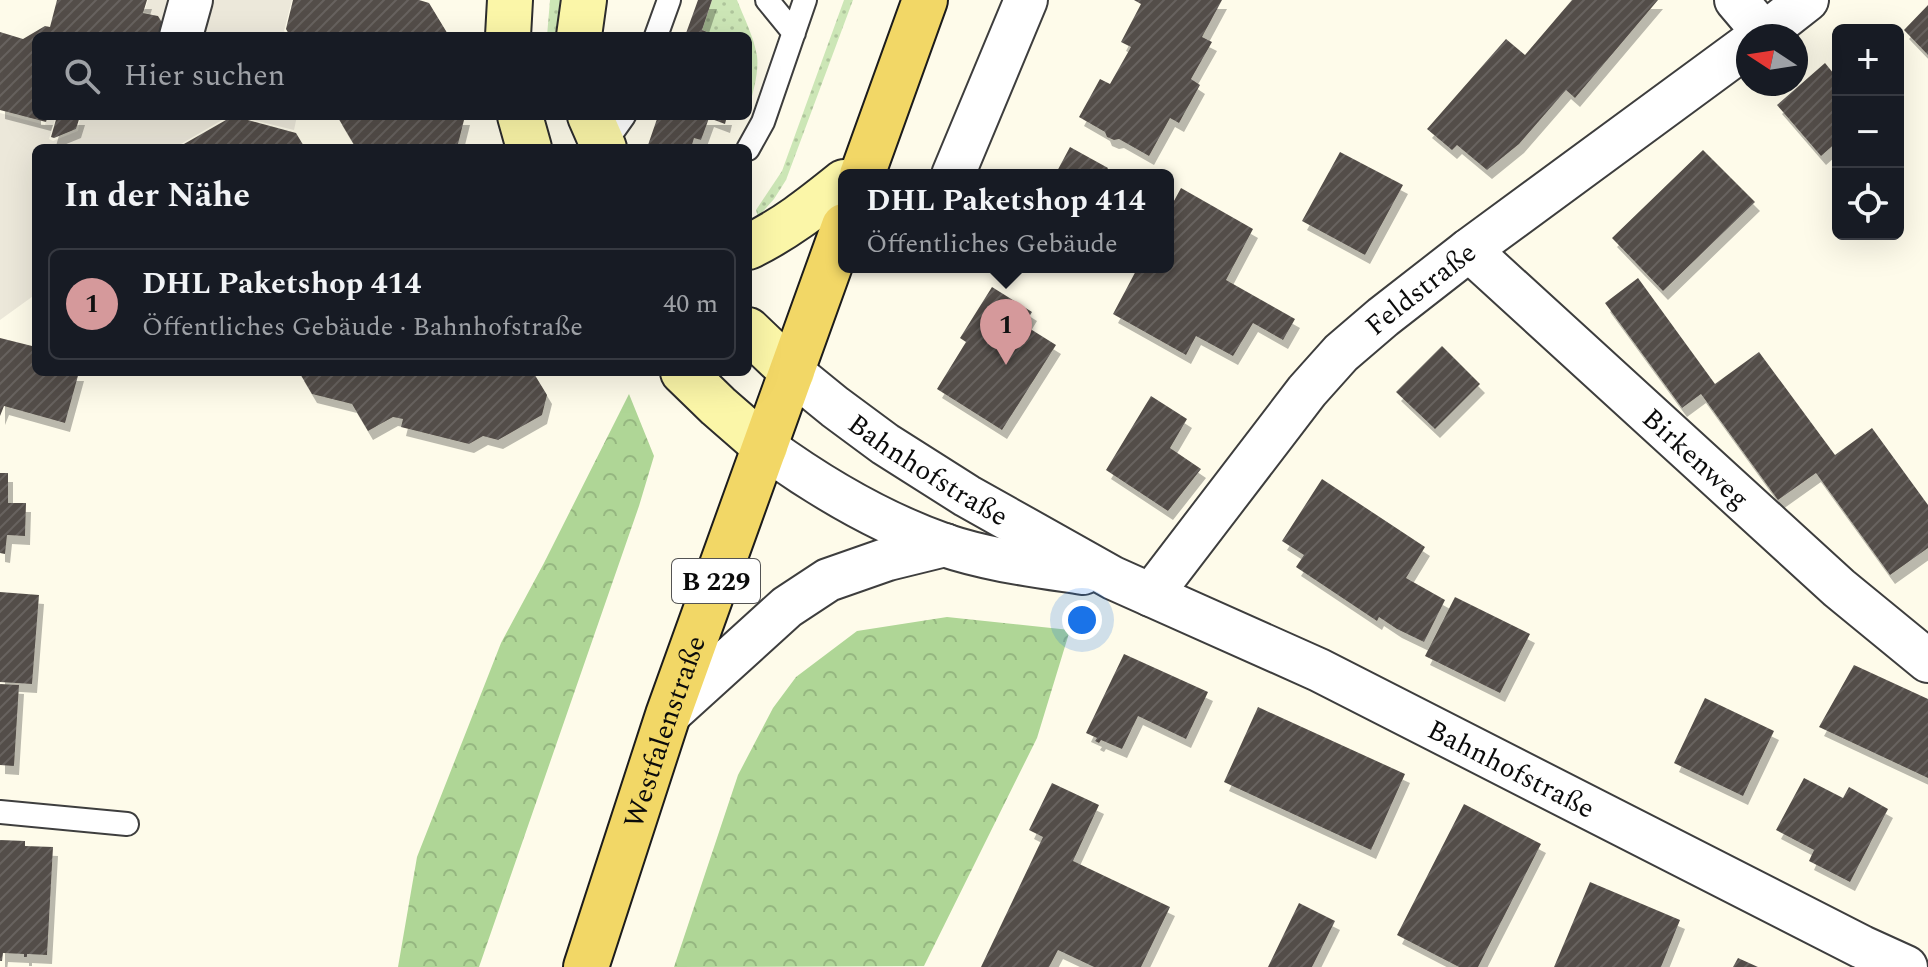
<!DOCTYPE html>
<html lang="de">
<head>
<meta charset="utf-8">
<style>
  body { margin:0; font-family:Spectral,serif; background:#20242c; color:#f1f3f6 }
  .controls { position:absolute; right:24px; top:24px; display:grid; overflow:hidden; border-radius:12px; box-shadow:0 8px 32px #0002 }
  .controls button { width:72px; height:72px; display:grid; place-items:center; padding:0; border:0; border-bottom:2px solid #363941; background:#171b24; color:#f1f3f6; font:40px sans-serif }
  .compass { position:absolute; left:1736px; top:24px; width:72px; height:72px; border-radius:50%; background:#171b24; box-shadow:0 8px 32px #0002; rotate:282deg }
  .you { position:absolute; left:1082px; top:620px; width:28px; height:28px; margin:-20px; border:6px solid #fff; border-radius:50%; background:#1a73e8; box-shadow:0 0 0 12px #1a73e833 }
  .badge { display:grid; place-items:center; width:52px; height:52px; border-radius:50%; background:#d5999b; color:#111; font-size:26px; font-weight:700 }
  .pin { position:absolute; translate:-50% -66px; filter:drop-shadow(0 2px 4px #0008) }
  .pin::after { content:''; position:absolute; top:42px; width:28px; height:24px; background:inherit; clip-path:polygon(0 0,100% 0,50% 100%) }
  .popup { position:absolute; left:838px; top:169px; width:336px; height:104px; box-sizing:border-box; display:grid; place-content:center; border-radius:12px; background:#171b24; filter:drop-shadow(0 2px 6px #0005); font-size:26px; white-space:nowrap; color:#9ea1a6 }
  .popup b { font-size:30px; color:#f1f3f6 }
  .popup::after { content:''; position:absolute; left:50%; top:100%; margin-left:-16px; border:16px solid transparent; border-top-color:#171b24 }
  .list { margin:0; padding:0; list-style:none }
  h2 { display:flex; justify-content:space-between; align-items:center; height:104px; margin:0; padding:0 32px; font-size:34px }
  h2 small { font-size:26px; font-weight:400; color:#9ea1a6 }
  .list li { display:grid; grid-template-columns:52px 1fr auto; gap:24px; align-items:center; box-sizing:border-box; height:112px; margin:0 16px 16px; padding:0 16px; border:2px solid #363941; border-radius:12px }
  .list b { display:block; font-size:30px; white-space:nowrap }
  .list p { margin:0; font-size:26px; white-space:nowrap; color:#9ea1a6 }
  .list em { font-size:26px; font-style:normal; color:#9ea1a6 }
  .icon { flex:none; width:44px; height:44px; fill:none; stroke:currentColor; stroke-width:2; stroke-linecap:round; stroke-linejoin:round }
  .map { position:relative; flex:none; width:1928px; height:967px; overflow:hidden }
  .search { position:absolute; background:#171b24; box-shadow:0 8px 32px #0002; left:32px; top:32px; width:720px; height:88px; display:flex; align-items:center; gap:20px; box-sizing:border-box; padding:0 28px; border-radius:12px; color:#9ea1a6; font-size:30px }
  .panel { position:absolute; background:#171b24; box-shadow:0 8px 32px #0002; left:32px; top:144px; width:720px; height:232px; border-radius:12px }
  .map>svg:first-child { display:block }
  .green { fill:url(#green-dots) }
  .forest { fill:url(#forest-crowns) }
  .plaza { fill:#ece8da }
  .building { fill:url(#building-hatch); filter:url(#shadow) }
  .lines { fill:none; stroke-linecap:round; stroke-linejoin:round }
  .lane-casing { stroke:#3e3e3e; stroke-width:26 }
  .street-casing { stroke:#3e3e3e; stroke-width:46 }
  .secondary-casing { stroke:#2d2d2d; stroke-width:48 }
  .primary-casing { stroke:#1c1c1c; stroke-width:48 }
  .lane { stroke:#fff; stroke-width:22 }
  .street { stroke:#fff; stroke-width:42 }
  .secondary { stroke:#fbf6a8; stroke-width:44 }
  .primary { stroke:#f2d766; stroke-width:44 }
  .labels { text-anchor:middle; stroke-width:8; stroke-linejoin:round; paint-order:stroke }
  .shield { fill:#fff; stroke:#545454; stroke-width:2 }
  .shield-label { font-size:26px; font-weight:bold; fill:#0b0b0b }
  .street-label { font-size:28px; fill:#0b0b0b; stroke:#fff }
</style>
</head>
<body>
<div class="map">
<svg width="1928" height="967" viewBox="0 0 1928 967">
  <defs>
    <pattern id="green-dots" width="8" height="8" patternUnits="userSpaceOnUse" patternTransform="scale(2)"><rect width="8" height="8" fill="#cce6b6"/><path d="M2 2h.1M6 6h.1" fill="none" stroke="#aec49b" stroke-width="1.8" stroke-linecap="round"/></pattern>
    <pattern id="forest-crowns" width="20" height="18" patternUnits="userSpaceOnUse" patternTransform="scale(2)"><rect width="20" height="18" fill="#afd696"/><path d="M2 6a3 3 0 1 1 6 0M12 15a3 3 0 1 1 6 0" fill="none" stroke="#95b680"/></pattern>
    <pattern id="building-hatch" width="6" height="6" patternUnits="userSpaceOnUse" patternTransform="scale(2)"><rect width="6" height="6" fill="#534d48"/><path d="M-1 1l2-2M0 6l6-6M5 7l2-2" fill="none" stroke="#67625e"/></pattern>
    <filter id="shadow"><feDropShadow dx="5" dy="9" stdDeviation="0" flood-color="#0004"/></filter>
  </defs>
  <rect width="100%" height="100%" fill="#fefbea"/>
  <!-- green -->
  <path class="green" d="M 550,0 L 563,0 L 560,36 L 547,36 Z
    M 712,0 L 737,0 C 744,18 754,37 757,56 C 759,73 753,92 749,108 L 748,36 L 718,36 L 702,30 Z
    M 844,0 L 853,0 L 786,180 L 774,199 L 758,217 L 756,210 L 782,171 Z"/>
  <!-- forest -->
  <path class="forest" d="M 629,394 L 654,456 L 639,506 L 479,967 L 398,967 L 417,857 L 501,643 L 544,563 Z
    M 947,617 L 1070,630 L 1037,738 L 924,966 L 674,967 L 738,775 L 773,708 L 796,677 L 857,631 Z"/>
  <!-- plaza -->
  <path class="plaza" d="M 148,0 L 292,0 L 284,31 L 288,36 L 161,36 L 163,24 L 158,16 L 144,12 Z
    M 0,113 L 45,125 L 48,116 L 56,116 L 49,139 L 53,141 L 78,131 L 80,119 L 89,116 L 229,116 L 174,148 L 36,148 L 36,294 L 0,320 Z
    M 237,116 L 297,116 L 294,130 Z"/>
  <!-- building -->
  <path class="building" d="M 57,0 L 147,0 L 143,13 L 158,16 L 163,24 L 160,36 L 36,36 L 36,116 L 48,116 L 46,122 L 0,110 L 0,32 L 23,39 L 45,26 L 50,27 Z
    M 293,0 L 419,0 L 429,3 L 449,36 L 290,36 L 286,29 Z
    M 698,0 L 712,0 L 702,30 L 717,36 L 685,36 Z
    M 1134,0 L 1222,0 L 1202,37 L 1212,42 L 1191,79 L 1200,85 L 1179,123 L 1170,118 L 1149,156 L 1119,139 L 1114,140 L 1107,137 L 1105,132 L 1079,117 L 1100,79 L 1110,84 L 1131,47 L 1121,42 L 1141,4 Z
    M 1572,0 L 1658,0 L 1575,98 L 1566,90 L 1519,144 L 1487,170 L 1457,145 L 1452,150 L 1427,129 L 1506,39 L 1525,55 Z
    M 1928,5 L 1928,55 L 1904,30 Z
    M 1825,63 L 1838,79 L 1838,141 L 1821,156 L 1777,105 Z
    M 57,116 L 80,116 L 76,129 L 54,138 L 51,137 Z
    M 233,116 L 296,133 L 305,148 L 177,148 Z
    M 337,116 L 465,116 L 457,148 L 356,148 Z
    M 658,116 L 727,116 L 725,124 L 709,118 L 701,140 L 694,138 L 691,148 L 658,148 L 648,145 Z
    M 1070,147 L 1108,168 L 1104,175 L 1055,175 Z
    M 1703,150 L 1755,202 L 1663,291 L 1612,238 Z
    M 1340,152 L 1403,185 L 1365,255 L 1302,221 Z
    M 1181,188 L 1253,229 L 1226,280 L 1295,319 L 1283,340 L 1253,323 L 1233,356 L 1196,336 L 1186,355 L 1113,314 L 1138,267 L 1168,267 L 1168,212 Z
    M 1638,278 L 1715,384 L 1759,352 L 1835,455 L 1872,428 L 1928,505 L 1928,548 L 1890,575 L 1816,473 L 1778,500 L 1701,394 L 1682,408 L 1605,303 Z
    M 992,287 L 1032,312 L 1024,325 L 1056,345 L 1002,430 L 937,389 L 966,342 L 960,338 Z
    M 0,338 L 36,347 L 36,372 L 79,372 L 65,423 L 4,406 L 0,416 Z
    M 1442,346 L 1480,384 L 1435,429 L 1396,392 Z
    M 299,372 L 533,372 L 547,395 L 542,415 L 498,440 L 483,436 L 469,444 L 401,427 L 403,419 L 393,417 L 368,431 L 352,404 L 312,394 Z
    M 1151,396 L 1187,419 L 1170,448 L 1201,469 L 1168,511 L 1106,470 Z
    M 0,473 L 8,473 L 8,503 L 26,503 L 25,536 L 7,535 L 5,554 L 0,553 Z
    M 1322,479 L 1425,547 L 1406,578 L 1445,600 L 1424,642 L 1397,629 L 1379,617 L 1377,621 L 1296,567 L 1304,555 L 1282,541 Z
    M 0,592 L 39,595 L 32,684 L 0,682 Z
    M 1455,597 L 1530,634 L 1500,693 L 1425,656 Z
    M 1124,654 L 1208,692 L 1186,739 L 1138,716 L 1122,749 L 1101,740 L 1099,743 L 1095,741 L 1097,738 L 1086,733 Z
    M 1854,665 L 1928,699 L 1928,778 L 1819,727 Z
    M 0,684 L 19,685 L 14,766 L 0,765 Z
    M 1705,698 L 1774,731 L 1743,796 L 1674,763 Z
    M 1258,707 L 1405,774 L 1371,850 L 1224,782 Z
    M 1804,778 L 1843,798 L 1849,787 L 1888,809 L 1850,882 L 1809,861 L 1814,850 L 1776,830 Z
    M 1052,783 L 1099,805 L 1073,861 L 1170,907 L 1141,967 L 1094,967 L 1058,950 L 1049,967 L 981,967 L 1043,837 L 1029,830 Z
    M 1464,804 L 1541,844 L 1478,967 L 1459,967 L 1397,935 Z
    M 0,840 L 25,841 L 25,846 L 53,847 L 47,955 L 27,954 L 27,957 L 24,957 L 24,954 L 3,953 L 2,961 L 0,961 Z
    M 1590,882 L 1680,920 L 1661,967 L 1554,967 Z
    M 1299,903 L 1335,921 L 1312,967 L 1268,967 Z
    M 1738,958 L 1758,967 L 1733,967 Z"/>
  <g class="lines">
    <!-- lane casing -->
    <g class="lane-casing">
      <path id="lane" d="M 767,0 L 794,33
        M 656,36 L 669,0
        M 602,147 L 624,116
        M 748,149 L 763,122 L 805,0
        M 0,812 L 127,824"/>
    </g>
    <!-- street casing -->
    <g class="street-casing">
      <g id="street">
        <path d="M 1736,0 L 1764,33"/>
        <path d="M 181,36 L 191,0"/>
        <path d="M 1761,36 L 1807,0"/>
        <path d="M 953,175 L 1026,0"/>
        <path id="s1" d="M 1469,250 L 1839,588 L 1928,661"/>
        <path id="s2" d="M 792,372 L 835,407 L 885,444 L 967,496 L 1113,578 L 1319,670 L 1862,947 L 1906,967"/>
        <path d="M 765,447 C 820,487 879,522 944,545 C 988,560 1037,566 1083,573"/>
        <path id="s3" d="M 1151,595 L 1307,391 L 1341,353 L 1383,317 L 1469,250 L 1748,45"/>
        <path d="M 668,715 L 787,607 L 828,580 L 888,559 L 945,545"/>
      </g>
    </g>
    <!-- secondary casing -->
    <g class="secondary-casing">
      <path id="secondary" d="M 508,36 L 510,0
        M 579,36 L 584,0
        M 520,116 L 529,148
        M 590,116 L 604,148
        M 748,247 C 784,230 813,207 844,182
        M 748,330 L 792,372
        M 683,372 L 718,406 L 765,447"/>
    </g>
    <!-- primary casing -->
    <g class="primary-casing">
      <g id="primary">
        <path d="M 862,175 L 925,0"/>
        <path id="s4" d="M 586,967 L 668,715 L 844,226"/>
      </g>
    </g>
    <!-- lane -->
    <use href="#lane" class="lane"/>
    <!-- street -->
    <use href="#street" class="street"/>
    <!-- secondary -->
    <use href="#secondary" class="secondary"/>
    <!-- primary -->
    <use href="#primary" class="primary"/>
  </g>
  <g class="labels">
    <!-- shield labels -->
    <rect class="shield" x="672" y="559" width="88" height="44" rx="6"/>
    <g class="shield-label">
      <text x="716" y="590">B 229</text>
    </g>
    <!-- street labels -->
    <g class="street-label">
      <text dy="10" stroke="none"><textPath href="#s3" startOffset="410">Feldstraße</textPath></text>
      <text dy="10" stroke="none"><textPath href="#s1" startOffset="308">Birkenweg</textPath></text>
      <text dy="10" stroke="none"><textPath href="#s2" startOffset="168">Bahnhofstraße</textPath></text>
      <text dy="10" stroke="none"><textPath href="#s4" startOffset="248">Westfalenstraße</textPath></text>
      <text dy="10" stroke="none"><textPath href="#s2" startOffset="824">Bahnhofstraße</textPath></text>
    </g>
  </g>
</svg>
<div class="controls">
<button>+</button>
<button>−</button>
<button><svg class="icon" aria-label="locate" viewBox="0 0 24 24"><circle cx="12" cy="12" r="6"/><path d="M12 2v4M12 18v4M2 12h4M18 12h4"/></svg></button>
</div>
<svg class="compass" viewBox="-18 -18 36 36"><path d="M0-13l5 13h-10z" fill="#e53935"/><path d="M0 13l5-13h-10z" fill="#9ea1a6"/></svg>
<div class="you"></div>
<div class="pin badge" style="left:1006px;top:365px">1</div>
<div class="popup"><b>DHL Paketshop 414</b>Öffentliches Gebäude</div>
<div class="search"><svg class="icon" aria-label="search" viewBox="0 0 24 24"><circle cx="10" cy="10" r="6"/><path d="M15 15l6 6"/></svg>Hier suchen</div>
<section class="panel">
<h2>In der Nähe<small></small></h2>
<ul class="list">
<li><span class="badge">1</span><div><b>DHL Paketshop 414</b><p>Öffentliches Gebäude · Bahnhofstraße</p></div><em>40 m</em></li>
</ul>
</section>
</div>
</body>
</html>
